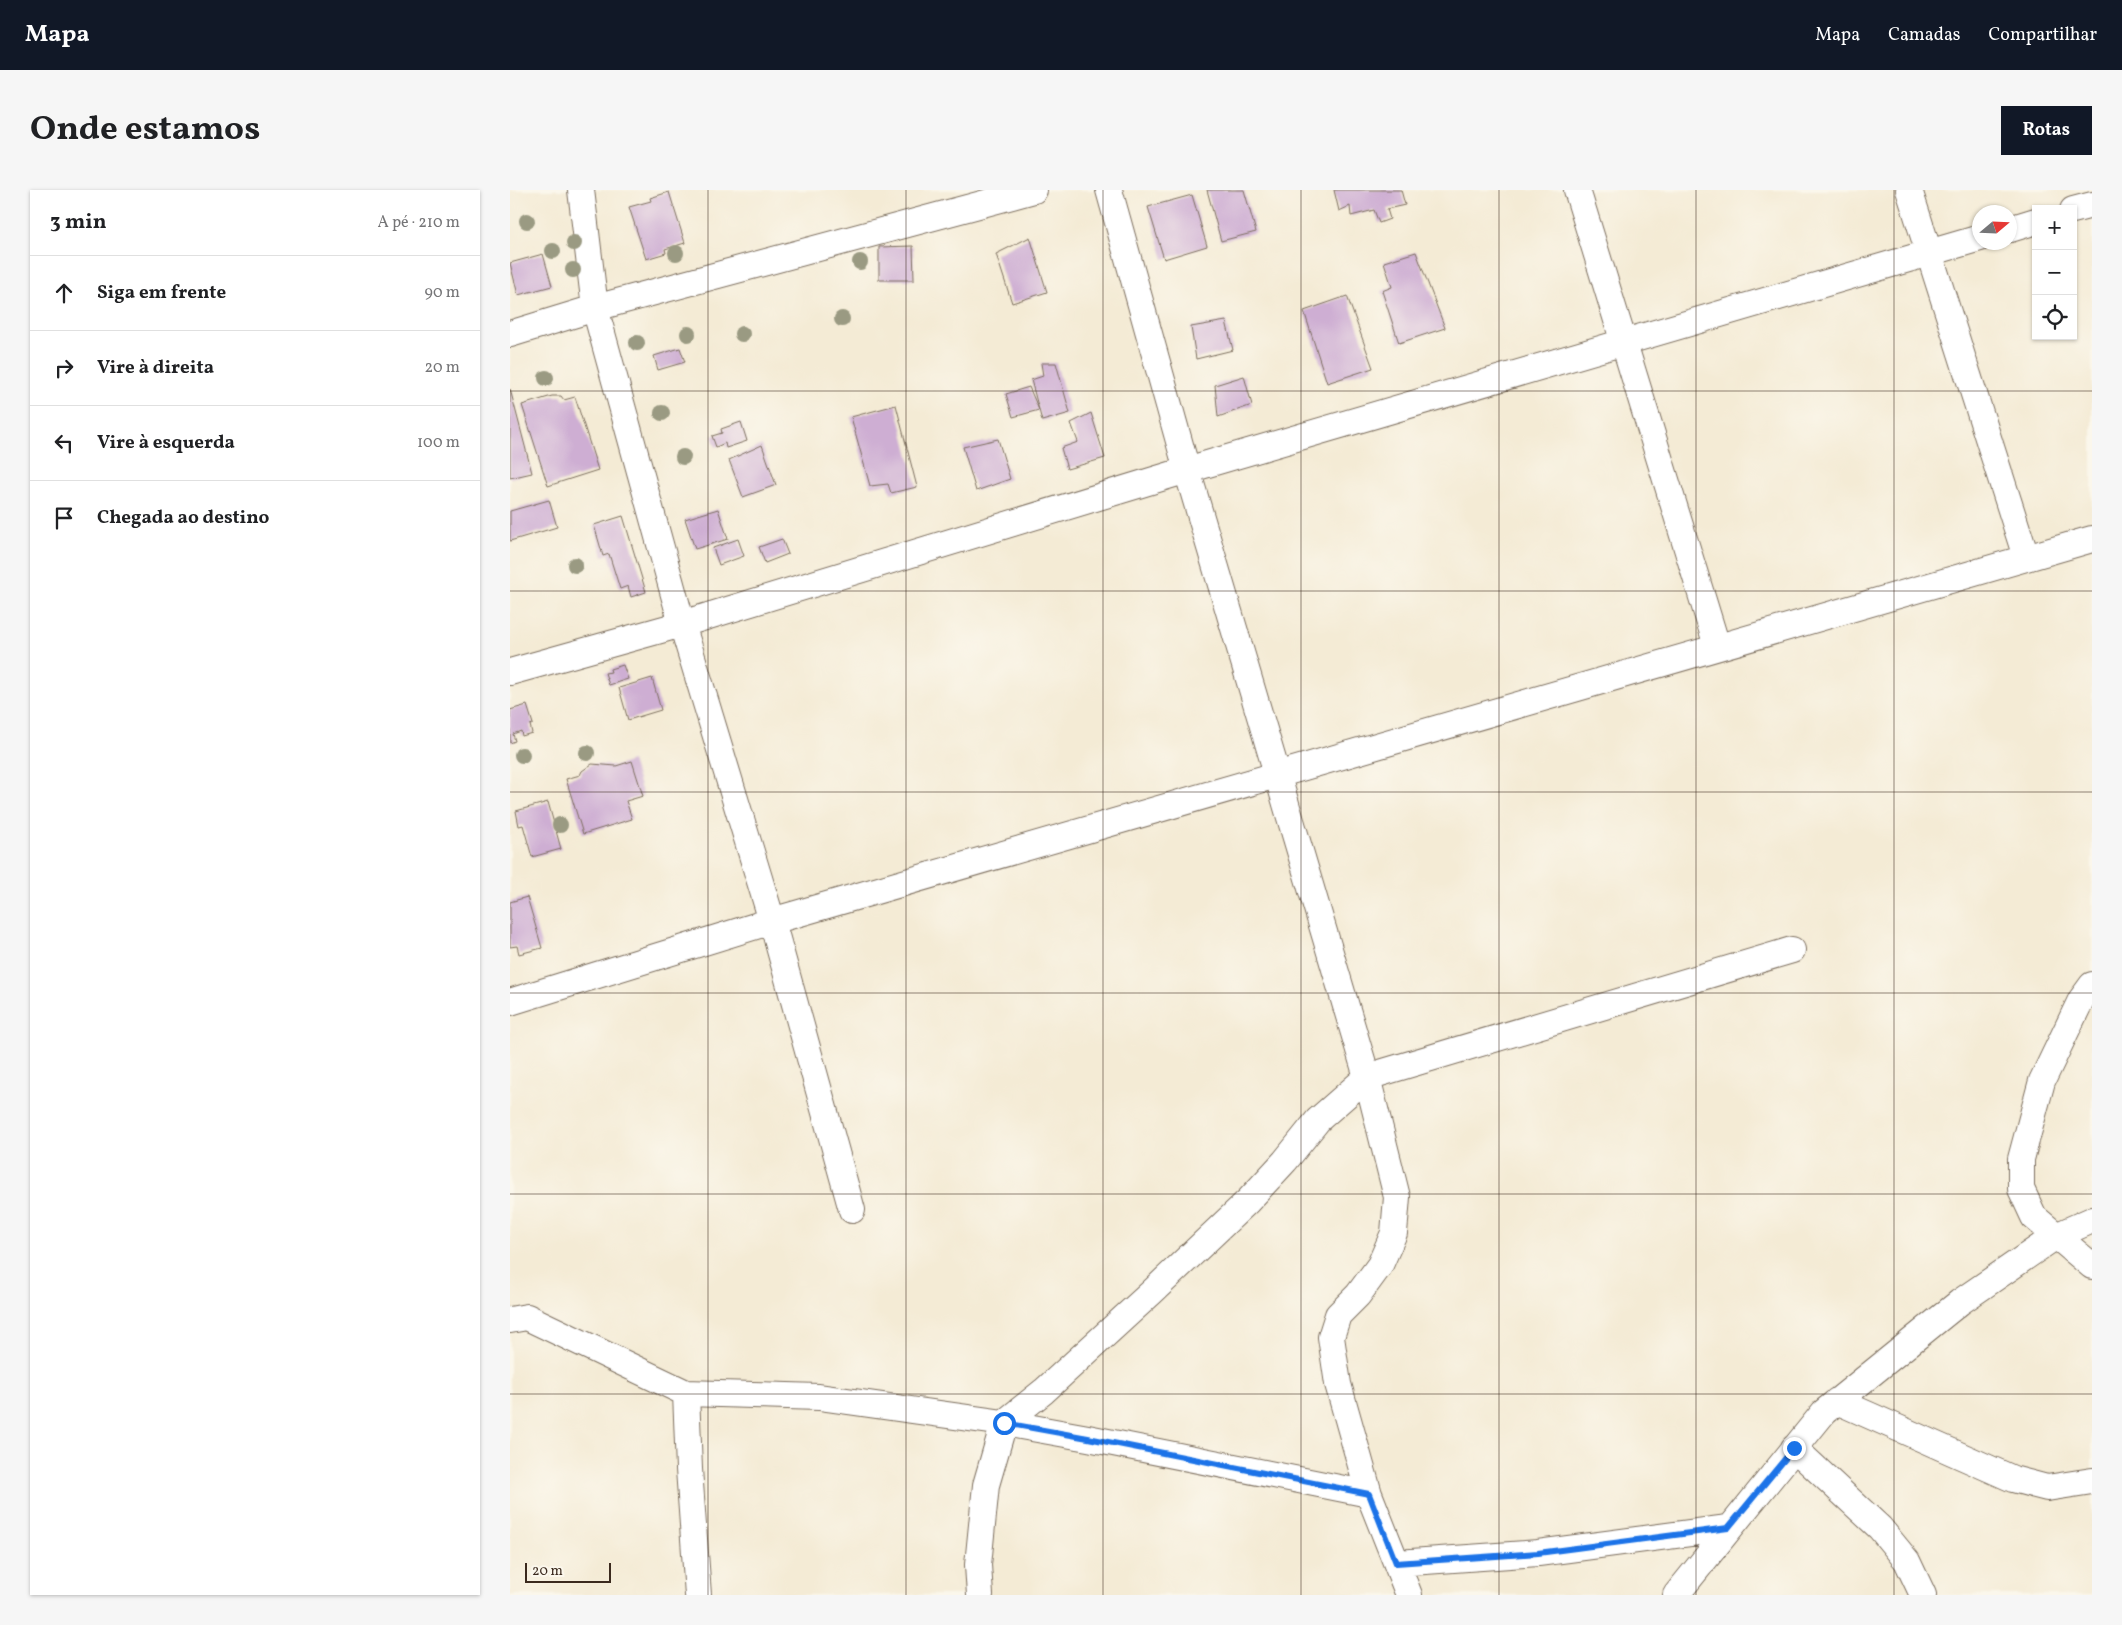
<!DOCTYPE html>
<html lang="pt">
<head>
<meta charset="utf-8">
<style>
  body { margin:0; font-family:Vollkorn,serif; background:#f6f6f6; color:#202124 }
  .controls { position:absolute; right:15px; top:15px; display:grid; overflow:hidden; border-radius:0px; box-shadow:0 1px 4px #0004 }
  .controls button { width:45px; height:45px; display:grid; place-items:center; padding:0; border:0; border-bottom:1px solid #e0e0e0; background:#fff; color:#202124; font:25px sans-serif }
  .compass { position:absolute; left:1462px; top:15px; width:45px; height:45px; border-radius:50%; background:#fff; box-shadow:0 1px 4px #0004; rotate:71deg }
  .scale { position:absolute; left:15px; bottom:12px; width:86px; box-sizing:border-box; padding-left:5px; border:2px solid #3b2a1e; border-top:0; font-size:14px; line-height:18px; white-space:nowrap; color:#3b2a1e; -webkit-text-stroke:4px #fbf7ec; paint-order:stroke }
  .stop { position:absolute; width:15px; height:15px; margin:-11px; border:4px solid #1a73e8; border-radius:50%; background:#fff }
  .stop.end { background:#1a73e8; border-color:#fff; box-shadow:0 1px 5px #0008 }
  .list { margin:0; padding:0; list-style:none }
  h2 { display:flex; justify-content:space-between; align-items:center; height:65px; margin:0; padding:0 20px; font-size:21px }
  h2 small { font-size:16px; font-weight:400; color:#757577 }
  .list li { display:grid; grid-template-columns:32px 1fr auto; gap:15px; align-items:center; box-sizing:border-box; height:75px; padding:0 20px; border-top:1px solid #e0e0e0 }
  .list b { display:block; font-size:19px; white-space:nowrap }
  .list em { font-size:16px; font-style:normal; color:#757577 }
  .icon { flex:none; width:28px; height:28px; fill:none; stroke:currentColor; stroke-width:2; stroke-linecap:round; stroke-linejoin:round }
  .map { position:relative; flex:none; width:1582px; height:1405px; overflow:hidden; border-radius:0px }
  header { display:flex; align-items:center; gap:30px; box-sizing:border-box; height:70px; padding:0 25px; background:#111827; color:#fff }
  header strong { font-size:24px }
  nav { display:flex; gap:28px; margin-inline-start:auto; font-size:18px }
  .intro { display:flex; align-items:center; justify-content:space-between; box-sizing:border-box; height:120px; padding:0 30px }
  h1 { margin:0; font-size:35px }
  .button { padding:12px 22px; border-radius:0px; background:#111827; color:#fff; font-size:18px; font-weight:700 }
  main { display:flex; gap:30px; padding:0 30px }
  aside { flex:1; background:#fff; border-radius:0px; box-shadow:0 1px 4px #0004 }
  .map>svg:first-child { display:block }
  .building { fill:#ceaed3 }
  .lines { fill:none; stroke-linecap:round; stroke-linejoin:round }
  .street-casing { stroke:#7c6e5e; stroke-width:28 }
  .street { stroke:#fff; stroke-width:26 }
  .tree { fill:#9a9a82 }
  .route { stroke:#1a73e8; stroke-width:6 }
  .grid { fill:none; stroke:#3b2a1e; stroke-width:1; stroke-opacity:0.55 }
</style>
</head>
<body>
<header>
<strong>Mapa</strong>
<nav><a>Mapa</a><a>Camadas</a><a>Compartilhar</a></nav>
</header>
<div class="intro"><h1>Onde estamos</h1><a class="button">Rotas</a></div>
<main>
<aside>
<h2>3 min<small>A pé · 210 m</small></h2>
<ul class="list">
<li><svg class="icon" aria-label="ahead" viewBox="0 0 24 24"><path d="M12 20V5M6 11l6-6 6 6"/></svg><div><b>Siga em frente</b></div><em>90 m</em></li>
<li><svg class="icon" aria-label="right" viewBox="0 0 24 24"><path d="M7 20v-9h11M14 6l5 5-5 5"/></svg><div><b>Vire à direita</b></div><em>20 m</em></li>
<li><svg class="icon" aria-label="left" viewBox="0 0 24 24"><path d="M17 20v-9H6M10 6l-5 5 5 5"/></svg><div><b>Vire à esquerda</b></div><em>100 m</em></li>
<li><svg class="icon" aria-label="arrive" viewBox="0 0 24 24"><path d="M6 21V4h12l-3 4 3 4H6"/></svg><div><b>Chegada ao destino</b></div></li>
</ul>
</aside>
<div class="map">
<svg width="1582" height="1405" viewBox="0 0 1582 1405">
  <rect width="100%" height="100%" fill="#fbf7ec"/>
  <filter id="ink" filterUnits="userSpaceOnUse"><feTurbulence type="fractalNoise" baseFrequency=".02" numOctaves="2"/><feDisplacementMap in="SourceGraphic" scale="10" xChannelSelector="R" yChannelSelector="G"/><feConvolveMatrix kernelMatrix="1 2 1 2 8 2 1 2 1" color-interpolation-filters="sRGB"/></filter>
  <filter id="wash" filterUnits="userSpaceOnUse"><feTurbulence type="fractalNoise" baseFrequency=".0096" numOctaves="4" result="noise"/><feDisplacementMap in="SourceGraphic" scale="20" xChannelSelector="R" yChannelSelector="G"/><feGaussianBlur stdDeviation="1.12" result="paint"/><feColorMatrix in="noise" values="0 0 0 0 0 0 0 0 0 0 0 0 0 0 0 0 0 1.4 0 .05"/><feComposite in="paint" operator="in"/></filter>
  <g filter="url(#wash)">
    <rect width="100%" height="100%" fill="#f4ebd5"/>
    <g id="blocks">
      <!-- building -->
      <path class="building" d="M 697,0 L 734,0 L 746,42 L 711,51 Z
        M 824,0 L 891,0 L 895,15 L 877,19 L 880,29 L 869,33 L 864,20 L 841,26 L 840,16 L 829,21 Z
        M 159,2 L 175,53 L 155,59 L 156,63 L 136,69 L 119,17 L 141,11 L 140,8 Z
        M 682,5 L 697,56 L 654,69 L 638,17 Z
        M 520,47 L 537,102 L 502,113 L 486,64 Z
        M 403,56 L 404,90 L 369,90 L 369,57 Z
        M 906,62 L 935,138 L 889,153 L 872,101 L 882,97 L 874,72 Z
        M 33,64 L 42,96 L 8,105 L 0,73 Z
        M 837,106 L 863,178 L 817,193 L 794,121 Z
        M 716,131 L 723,160 L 686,169 L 681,137 Z
        M 170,158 L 175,172 L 148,180 L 144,166 Z
        M 531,173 L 546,173 L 560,223 L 532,231 L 521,190 L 533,186 Z
        M 734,186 L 742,215 L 708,227 L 705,195 Z
        M 519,197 L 529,220 L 503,227 L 496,204 Z
        M 0,199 L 22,283 L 0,288 Z
        M 42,206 L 51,206 L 54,210 L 65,207 L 88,280 L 38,296 L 12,215 Z
        M 386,215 L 407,297 L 381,303 L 378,294 L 360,296 L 341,227 Z
        M 581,223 L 595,268 L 557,279 L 551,258 L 568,252 L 561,233 Z
        M 231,232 L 237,251 L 216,258 L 215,253 L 206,257 L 202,246 L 212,243 L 211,239 Z
        M 488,249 L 500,289 L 466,301 L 453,257 Z
        M 252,255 L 266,295 L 233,307 L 219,270 Z
        M 39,310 L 47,337 L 0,351 L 0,321 Z
        M 208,319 L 218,349 L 185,359 L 175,329 Z
        M 113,326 L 136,402 L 121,407 L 118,396 L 110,399 L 99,364 L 93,366 L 84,335 Z
        M 228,349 L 234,366 L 209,375 L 203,358 Z
        M 272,349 L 278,364 L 255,373 L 249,357 Z
        M 113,475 L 118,489 L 99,495 L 95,483 L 101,482 L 100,479 Z
        M 142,488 L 151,520 L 118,530 L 109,498 Z
        M 17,515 L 23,534 L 20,535 L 22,543 L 12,546 L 11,541 L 3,544 L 5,551 L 0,553 L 0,520 Z
        M 122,571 L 133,606 L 116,611 L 122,629 L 73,644 L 56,589 L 70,585 L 72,581 L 82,574 L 106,576 Z
        M 38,612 L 51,659 L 22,667 L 13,635 L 9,636 L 6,621 Z
        M 17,707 L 32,758 L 9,764 L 7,756 L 0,757 L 0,712 Z"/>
    </g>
  </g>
  <g filter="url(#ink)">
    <use href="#blocks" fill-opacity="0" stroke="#7c6e5e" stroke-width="1"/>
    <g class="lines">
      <!-- street casing -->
      <g class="street-casing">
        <path id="street" d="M 71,0 L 85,118 L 172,434 L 262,731 L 342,1020
          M 599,0 L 677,280 L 857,887 L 887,1007 L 884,1043 L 870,1075 L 848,1105 L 828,1125 L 821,1147 L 828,1194 L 859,1304 L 899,1405
          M 1067,0 L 1207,456
          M 1399,0 L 1516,367
          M 1563,20 L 1582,15
          M 1500,39 L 1526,31
          M 0,144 L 85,118 L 524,0
          M 0,482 L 172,434 L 677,280 L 1470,48
          M 1582,795 L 1571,810 L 1532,891 L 1511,969 L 1511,999 L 1524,1027 L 1582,1076
          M 0,812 L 262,731 L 1582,349
          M 0,1130 L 17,1127 L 176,1203 L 309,1207 L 494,1233 L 578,1248 L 859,1304
          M 176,1203 L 179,1279 L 188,1405
          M 1327,1211 L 1503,1289 L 1537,1298 L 1582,1291
          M 1284,1258 L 1370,1338 L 1397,1371 L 1413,1405
          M 887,1373 L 1028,1363 L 1218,1338
          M 470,1405 L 468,1375 L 476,1295 L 494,1233 L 534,1201 L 642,1102 L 738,1011 L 775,971 L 808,930 L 857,887 L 1282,760
          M 1166,1405 L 1314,1222 L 1450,1112 L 1546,1046 L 1582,1030"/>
      </g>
      <!-- street -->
      <use href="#street" class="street"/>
    </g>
    <!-- trees -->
    <g class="tree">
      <circle cx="17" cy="31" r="8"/>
      <circle cx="64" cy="53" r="8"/>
      <circle cx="43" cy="61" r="8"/>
      <circle cx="166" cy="63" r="8"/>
      <circle cx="350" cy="72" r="8"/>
      <circle cx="63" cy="80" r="8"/>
      <circle cx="332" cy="129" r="8"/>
      <circle cx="178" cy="144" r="8"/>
      <circle cx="232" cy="144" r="8"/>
      <circle cx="127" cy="153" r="8"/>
      <circle cx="36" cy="188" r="8"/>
      <circle cx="152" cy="223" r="8"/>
      <circle cx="173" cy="267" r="8"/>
      <circle cx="65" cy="375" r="8"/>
      <circle cx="77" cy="563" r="8"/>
      <circle cx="12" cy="565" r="8"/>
      <circle cx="50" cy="635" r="8"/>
    </g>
  </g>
  <g class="lines" filter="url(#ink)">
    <!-- route -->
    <path class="route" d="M 494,1233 L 578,1248 L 859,1304 L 886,1373 L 1028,1363 L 1218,1338 L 1284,1258"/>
  </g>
  <!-- grid -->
  <path class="grid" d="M 198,0 L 198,1405M 396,0 L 396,1405M 593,0 L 593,1405M 791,0 L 791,1405M 989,0 L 989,1405M 1186,0 L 1186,1405M 1384,0 L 1384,1405M 0,201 L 1582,201M 0,401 L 1582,401M 0,602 L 1582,602M 0,803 L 1582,803M 0,1004 L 1582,1004M 0,1204 L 1582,1204"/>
</svg>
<div class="controls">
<button>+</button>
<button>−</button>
<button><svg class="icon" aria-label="locate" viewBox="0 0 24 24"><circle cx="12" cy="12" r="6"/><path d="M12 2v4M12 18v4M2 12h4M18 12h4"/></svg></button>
</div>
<svg class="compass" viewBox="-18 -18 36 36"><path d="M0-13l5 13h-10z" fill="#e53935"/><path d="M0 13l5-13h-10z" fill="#757577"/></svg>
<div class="scale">20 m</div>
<div class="stop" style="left:494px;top:1233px"></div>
<div class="stop end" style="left:1284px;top:1258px"></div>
</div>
</main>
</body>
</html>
